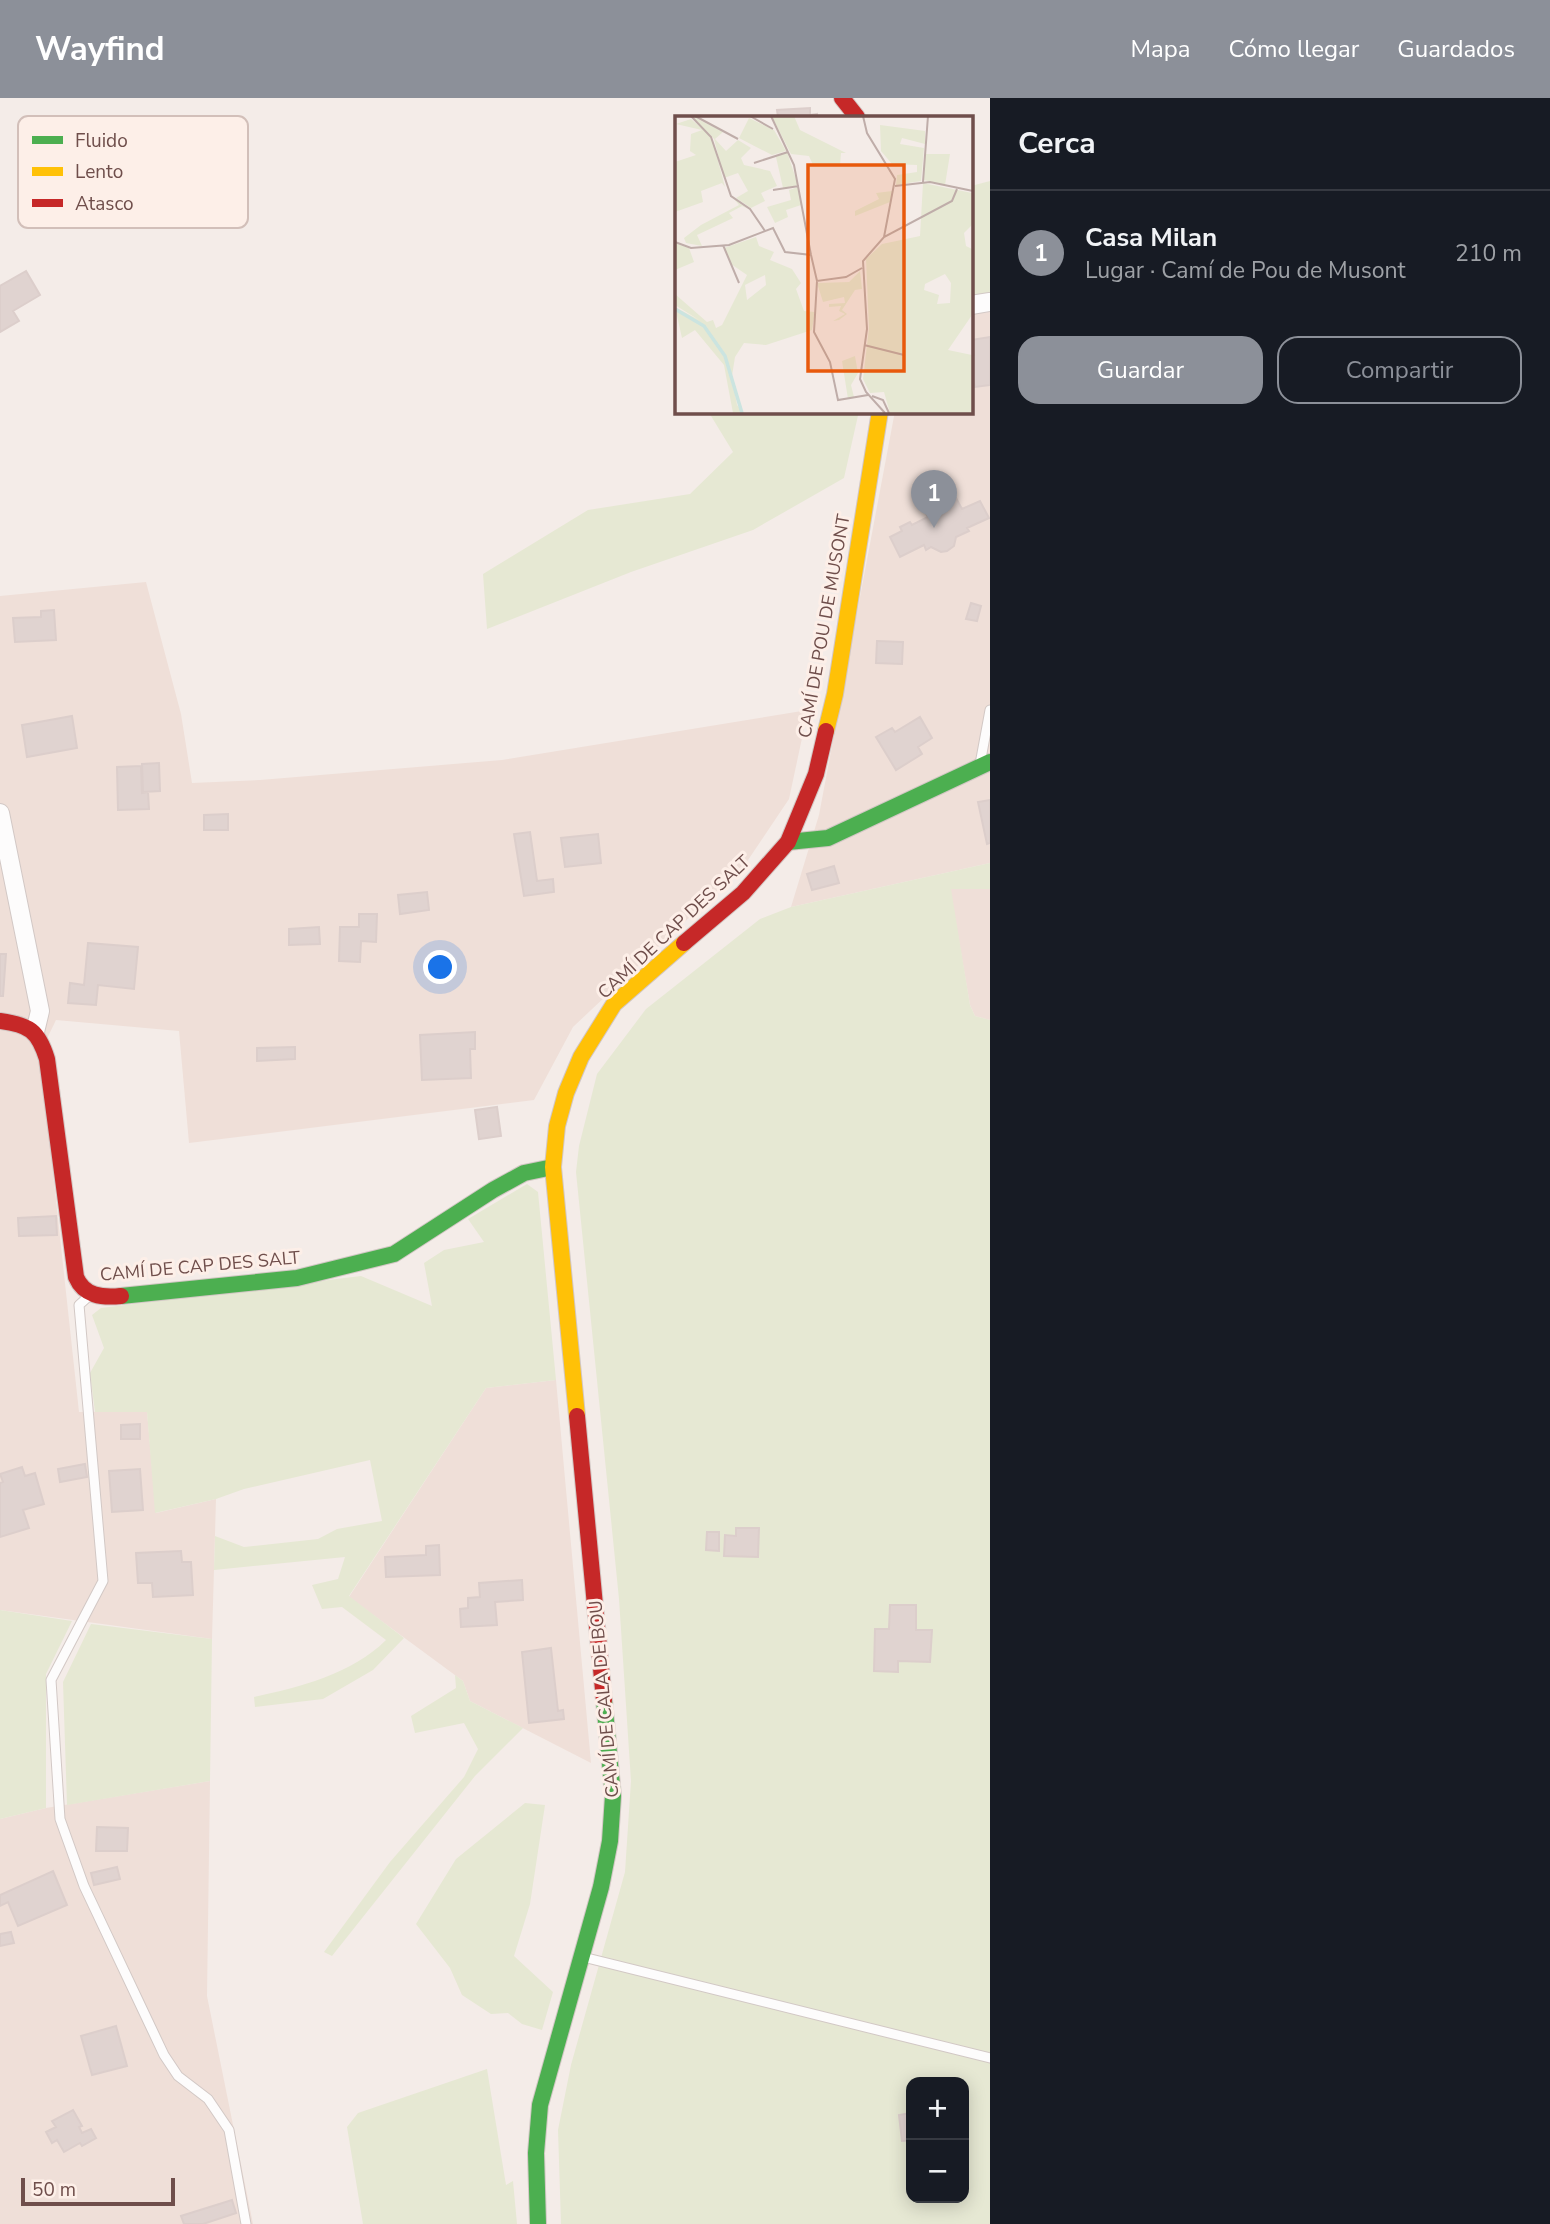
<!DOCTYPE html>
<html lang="es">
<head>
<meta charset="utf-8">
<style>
  body { margin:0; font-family:"Nunito Sans",sans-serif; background:#20242c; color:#f1f3f6 }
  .controls { position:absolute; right:21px; bottom:21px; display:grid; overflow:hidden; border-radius:14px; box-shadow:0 4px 18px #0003 }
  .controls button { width:63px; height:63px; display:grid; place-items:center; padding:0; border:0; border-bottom:2px solid #363941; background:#171b24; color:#f1f3f6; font:35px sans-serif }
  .scale { position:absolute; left:21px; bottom:18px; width:154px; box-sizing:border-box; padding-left:7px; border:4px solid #6f4e4b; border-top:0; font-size:19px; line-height:24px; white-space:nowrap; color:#6f4e4b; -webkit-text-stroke:5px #fdefe8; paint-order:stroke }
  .you { position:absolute; left:441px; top:870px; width:24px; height:24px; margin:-18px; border:5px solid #fff; border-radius:50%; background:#1a73e8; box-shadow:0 0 0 10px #1a73e833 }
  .badge { display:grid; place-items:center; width:46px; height:46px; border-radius:50%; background:#8c9099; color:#fff; font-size:23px; font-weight:700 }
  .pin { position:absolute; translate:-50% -58px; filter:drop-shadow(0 2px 4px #0008) }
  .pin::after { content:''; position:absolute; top:37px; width:24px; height:21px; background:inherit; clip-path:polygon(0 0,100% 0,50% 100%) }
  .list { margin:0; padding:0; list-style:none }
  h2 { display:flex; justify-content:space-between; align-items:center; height:91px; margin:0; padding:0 28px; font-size:30px }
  h2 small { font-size:23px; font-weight:400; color:#9ea1a6 }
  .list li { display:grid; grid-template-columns:46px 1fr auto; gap:21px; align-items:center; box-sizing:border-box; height:126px; padding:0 28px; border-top:2px solid #363941 }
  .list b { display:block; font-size:26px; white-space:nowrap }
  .list p { margin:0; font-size:23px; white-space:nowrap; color:#9ea1a6 }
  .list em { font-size:23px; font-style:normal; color:#9ea1a6 }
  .actions { display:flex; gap:14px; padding:21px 28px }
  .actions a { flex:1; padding:16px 0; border:2px solid #8c9099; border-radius:21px; text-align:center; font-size:24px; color:#8c9099 }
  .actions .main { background:#8c9099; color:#fff }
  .map { position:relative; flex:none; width:990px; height:2126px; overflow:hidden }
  header { display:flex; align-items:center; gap:42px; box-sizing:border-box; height:98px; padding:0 35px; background:#8c9099; color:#fff }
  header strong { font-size:33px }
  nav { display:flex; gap:38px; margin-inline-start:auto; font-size:24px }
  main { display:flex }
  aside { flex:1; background:#171b24 }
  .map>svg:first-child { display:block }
  .residential { fill:#efdfd8 }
  .green { fill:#e6e8d3; fill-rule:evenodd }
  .building { fill:#e0d3d0; stroke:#dccecb; stroke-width:2 }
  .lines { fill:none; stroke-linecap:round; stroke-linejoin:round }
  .lane-casing { stroke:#d2c8c5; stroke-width:11 }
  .street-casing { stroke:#d2c8c5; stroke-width:20 }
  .fast-casing { stroke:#d2c7c4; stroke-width:18 }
  .slow-casing { stroke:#d2c7c4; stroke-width:18 }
  .jam-casing { stroke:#d2c7c4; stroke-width:18 }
  .lane { stroke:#fdfcfc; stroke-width:9 }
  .street { stroke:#fdfcfc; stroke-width:18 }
  .fast { stroke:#4caf50; stroke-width:16 }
  .slow { stroke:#ffc107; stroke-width:16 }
  .jam { stroke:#c62828; stroke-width:16 }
  .labels { text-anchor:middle; stroke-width:6; stroke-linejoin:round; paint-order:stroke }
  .street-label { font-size:18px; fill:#6f4e4b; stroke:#fdefe8 }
  .inset-river { fill:none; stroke:#cbe4e0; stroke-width:3.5 }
  .inset-road { fill:none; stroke:#bfada9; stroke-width:2 }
  .view { fill:#e8590c; fill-opacity:0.15; stroke:#e8590c; stroke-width:3.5 }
  .inset-edge { fill:none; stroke:#6f4e4b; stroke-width:3.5 }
  .key { fill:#fdefe8; stroke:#d2bfb9; stroke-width:2 }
  .key-label { font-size:19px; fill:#6f4e4b }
</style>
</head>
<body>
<header>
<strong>Wayfind</strong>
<nav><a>Mapa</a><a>Cómo llegar</a><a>Guardados</a></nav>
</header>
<main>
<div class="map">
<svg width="990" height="2126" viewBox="0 0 990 2126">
  <rect width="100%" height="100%" fill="#f4ece8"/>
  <!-- residential -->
  <path class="residential" d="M 990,214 L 990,765 L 791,809 L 819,717 L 895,313 L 971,313 L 971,216 Z
    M 146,484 L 181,616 L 192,685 L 260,682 L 502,662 L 808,612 L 789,701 L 744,768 L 573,929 L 534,1002 L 189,1045 L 179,933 L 56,922 L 40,955 L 79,1314 L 147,1313 L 156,1415 L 216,1401 L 212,1541 L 0,1512 L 0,498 Z
    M 950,791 L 990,791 L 990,922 L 975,918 L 970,907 Z
    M 556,1282 L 591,1665 L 470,1603 L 463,1583 L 349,1499 L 486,1290 Z
    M 210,1683 L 207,1898 L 253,2126 L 0,2126 L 0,1721 L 46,1710 Z"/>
  <!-- green -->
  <path class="green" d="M 990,83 L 990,197 L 971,200 L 971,88 Z
    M 708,313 L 859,313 L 844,380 L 753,432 L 631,474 L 487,531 L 483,476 L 588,412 L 690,396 L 733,354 Z
    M 990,765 L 990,791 L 951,791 L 970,907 L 975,918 L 990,922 L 990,2126 L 561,2126 L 558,2032 L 571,1967 L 625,1774 L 631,1683 L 619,1501 L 576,1074 L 579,1048 L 597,976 L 646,911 L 760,821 L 791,809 ZM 911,1984 L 964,1984 L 964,2100 L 911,2100 Z
    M 527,1086 L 538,1094 L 556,1282 L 486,1290 L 349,1498 L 404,1540 L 373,1572 L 323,1601 L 255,1609 L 254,1599 C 300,1589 352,1576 386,1542 L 342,1509 L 322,1511 L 312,1487 L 338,1481 L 345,1459 L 214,1472 L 215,1438 L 244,1449 L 318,1441 L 337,1431 L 382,1423 L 370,1362 L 244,1391 L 216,1401 L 155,1415 L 147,1314 L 95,1314 L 90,1275 L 104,1250 L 92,1217 L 101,1210 L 361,1178 L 432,1208 L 424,1165 L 444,1152 L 484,1144 L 468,1121 Z
    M 0,1512 L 72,1523 L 46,1576 L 46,1710 L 0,1721 Z
    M 91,1526 L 212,1541 L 210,1683 L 67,1707 L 63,1584 Z
    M 455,1577 L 463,1583 L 470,1603 L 523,1630 L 475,1678 L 332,1858 L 324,1854 L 390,1764 L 464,1679 L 478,1651 L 464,1625 L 415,1635 L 411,1618 L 456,1590 Z
    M 525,1705 L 545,1707 L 530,1806 L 514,1858 L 553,1894 L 542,1932 L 522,1926 L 508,1915 L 491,1916 L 462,1897 L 450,1870 L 416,1826 L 456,1761 Z
    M 487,1971 L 506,2087 L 513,2083 L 517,2126 L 363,2126 L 347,2029 L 358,2015 Z"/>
  <!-- building -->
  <path class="building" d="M 810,10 L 810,17 L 817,16 L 817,19 L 778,19 L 777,12 Z
    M 26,173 L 40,197 L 13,213 L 19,223 L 0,234 L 0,188 Z
    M 990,239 L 990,287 L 975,289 L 973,281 L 971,282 L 971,258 L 974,257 L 971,242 Z
    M 956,400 L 962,411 L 980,403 L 989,420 L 967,430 L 969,433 L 956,439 L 954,448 L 947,453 L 941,454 L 931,449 L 926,452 L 924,447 L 900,459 L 890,439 L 902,433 L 900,429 L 910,424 L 912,427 L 928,419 L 926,415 Z
    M 971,505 L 981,508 L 977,523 L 966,521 Z
    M 54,512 L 56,542 L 15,544 L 13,520 L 41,519 L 41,513 Z
    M 877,543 L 903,544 L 902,566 L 876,565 Z
    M 72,618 L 77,650 L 27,659 L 22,627 Z
    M 920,619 L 932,640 L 918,649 L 922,656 L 896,672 L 876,639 L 892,630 L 895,634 Z
    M 159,665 L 160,693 L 143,694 L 142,666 Z
    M 141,668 L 142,695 L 148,694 L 149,711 L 118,712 L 117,669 Z
    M 990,702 L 990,745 L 987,746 L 978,704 Z
    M 228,716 L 228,732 L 204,732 L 204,717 Z
    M 530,734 L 537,783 L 553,781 L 554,794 L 524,798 L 514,736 Z
    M 598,736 L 601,765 L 565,769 L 561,740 Z
    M 834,768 L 839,785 L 812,792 L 807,776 Z
    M 427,794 L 429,812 L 400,816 L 398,797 Z
    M 359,816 L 377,816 L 376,844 L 361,843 L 360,864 L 339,863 L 340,829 L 359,829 Z
    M 319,829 L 320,846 L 289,847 L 289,831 Z
    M 88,845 L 138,849 L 134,891 L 98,887 L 96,907 L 68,905 L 70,885 L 84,887 Z
    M 0,856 L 6,856 L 3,898 L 0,898 Z
    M 475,934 L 475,951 L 470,951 L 471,980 L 422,982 L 420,937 Z
    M 295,949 L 295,961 L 257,963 L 257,950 Z
    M 497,1009 L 501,1038 L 479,1041 L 475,1012 Z
    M 56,1118 L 57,1137 L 19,1138 L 18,1120 Z
    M 140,1326 L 140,1341 L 121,1341 L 121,1327 Z
    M 85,1366 L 87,1379 L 60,1384 L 58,1371 Z
    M 22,1369 L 25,1378 L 35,1375 L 44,1406 L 23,1412 L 29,1430 L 0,1439 L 0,1385 L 3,1384 L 0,1376 Z
    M 140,1371 L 143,1412 L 112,1414 L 109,1373 Z
    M 736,1430 L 759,1430 L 758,1459 L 724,1458 L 725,1437 L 736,1438 Z
    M 707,1434 L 719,1434 L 719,1453 L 706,1452 Z
    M 439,1447 L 440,1477 L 386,1479 L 385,1459 L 426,1457 L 426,1448 Z
    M 181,1453 L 182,1464 L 191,1464 L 193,1497 L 153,1499 L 152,1485 L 138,1485 L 136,1455 Z
    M 522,1482 L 523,1502 L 495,1504 L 497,1527 L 461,1529 L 460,1511 L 468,1510 L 468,1500 L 480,1499 L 479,1485 Z
    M 890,1507 L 916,1507 L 916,1532 L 932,1532 L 930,1564 L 898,1563 L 898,1574 L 874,1573 L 875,1531 L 889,1531 Z
    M 551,1550 L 558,1613 L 563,1612 L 564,1621 L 529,1625 L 522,1554 Z
    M 97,1729 L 128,1730 L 127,1753 L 96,1753 Z
    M 117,1769 L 120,1781 L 94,1787 L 91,1775 Z
    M 53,1773 L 67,1807 L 18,1828 L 8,1804 L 0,1808 L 0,1797 Z
    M 11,1834 L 14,1845 L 0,1848 L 0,1836 Z
    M 116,1928 L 127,1968 L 92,1977 L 81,1938 Z
    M 73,2012 L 82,2028 L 79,2029 L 82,2035 L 91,2031 L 96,2040 L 82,2048 L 80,2045 L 64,2054 L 57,2042 L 52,2045 L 46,2034 L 56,2029 L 52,2023 Z
    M 911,2015 L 911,2042 L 902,2043 L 899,2017 Z
    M 232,2102 L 236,2115 L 203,2126 L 184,2126 L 181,2118 Z"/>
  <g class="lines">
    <!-- lane casing -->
    <g class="lane-casing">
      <path id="lane" d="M 980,666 L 990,612
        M 89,1198 L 79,1207 L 103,1483 L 51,1582 L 60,1721 L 84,1788 L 164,1957 L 178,1978 L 208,2001 L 229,2032 L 246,2126
        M 583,1859 L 990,1960"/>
    </g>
    <!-- street casing -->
    <g class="street-casing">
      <path id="street" d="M 971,207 L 990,204
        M 0,715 L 40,913 L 35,934"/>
    </g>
    <!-- fast casing -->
    <g class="fast-casing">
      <path id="fast" d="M 788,744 L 828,740 L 990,664
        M 121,1198 L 297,1180 L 394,1156 L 493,1092 L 524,1075 L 553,1069
        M 538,2126 L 536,2055 L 540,2007 L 601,1789 L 610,1743 L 613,1698 L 604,1602"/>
    </g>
    <!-- slow casing -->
    <g class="slow-casing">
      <path id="slow" d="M 826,633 L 835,596 L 880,313
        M 577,1318 L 553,1069 L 557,1028 L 566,995 L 581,959 L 614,906 L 684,845"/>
    </g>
    <!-- jam casing -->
    <g class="jam-casing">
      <path id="jam" d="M 842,0 L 857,19
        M 684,845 L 743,795 L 788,744 L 816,676 L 826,633
        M 0,923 C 29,927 38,932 47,961 L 76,1179 C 84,1198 102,1200 121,1198
        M 577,1318 L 604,1602"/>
    </g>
    <!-- lane -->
    <use href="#lane" class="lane"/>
    <!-- street -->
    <use href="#street" class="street"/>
    <!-- fast -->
    <use href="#fast" class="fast"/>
    <!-- slow -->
    <use href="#slow" class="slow"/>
    <!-- jam -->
    <use href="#jam" class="jam"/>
  </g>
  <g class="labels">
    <!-- street labels -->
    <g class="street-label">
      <text transform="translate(824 528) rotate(-80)" y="6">CAMÍ DE POU DE MUSONT</text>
      <text transform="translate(674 829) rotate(-43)" y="6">CAMÍ DE CAP DES SALT</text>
      <text transform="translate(200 1168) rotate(-5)" y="6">CAMÍ DE CAP DES SALT</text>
      <text transform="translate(604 1601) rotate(-95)" y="6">CAMÍ DE CALA DE BOU</text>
    </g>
  </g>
  <!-- overview -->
  <g transform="translate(675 18)">
    <rect width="298" height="298" fill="#f4ece8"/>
    <path d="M 17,0 L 48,16 L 40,23 L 51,35 L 63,24 L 76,32 L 66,42 L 69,49 L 95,55 L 102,70 L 86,77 L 90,85 L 76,92 L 61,82 L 73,75 L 63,57 L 49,62 L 39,23 ZM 119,0 L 125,14 L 171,37 L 166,37 L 165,49 L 138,49 L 134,40 L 116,38 L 97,1 ZM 74,2 L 99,14 L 111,35 L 97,39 L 64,22 ZM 16,3 L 32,17 L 38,26 L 50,71 L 47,67 L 26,75 L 28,86 L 0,96 L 0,46 L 21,39 L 15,35 L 16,18 L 27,14 L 1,8 ZM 205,9 L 250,15 L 250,28 L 227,22 L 225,28 L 249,32 L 246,65 L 221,69 L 222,59 L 242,56 L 242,49 L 217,48 L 206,35 ZM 112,36 L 123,69 L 108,72 L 101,41 ZM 250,38 L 275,38 L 270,69 L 249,64 ZM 248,67 L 297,77 L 297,109 L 289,117 L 291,130 L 297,133 L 297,199 L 273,234 L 297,239 L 297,297 L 215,297 L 209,276 L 195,277 L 188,263 L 194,212 L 191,143 L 207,128 L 245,120 ZM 270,158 L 276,167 L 275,187 L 262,188 L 264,179 L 249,174 L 250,168 ZM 123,71 L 126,89 L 111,94 L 113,101 L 100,107 L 92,91 L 116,84 L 114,74 ZM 217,75 L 215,86 L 180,100 L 180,95 L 204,83 L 201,77 ZM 59,83 L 73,93 L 67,90 L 54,97 L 58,102 L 22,119 L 27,130 L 11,127 L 9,122 L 26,109 L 64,89 ZM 81,121 L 84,130 L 99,136 L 95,144 L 117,153 L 126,167 L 121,173 L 129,195 L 140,196 L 137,214 L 91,229 L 69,227 L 60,241 L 57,260 L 62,289 L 69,297 L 58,297 L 49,249 L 20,214 L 7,222 L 0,191 L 24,204 L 0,189 L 0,178 L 32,206 L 38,204 L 41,212 L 47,209 L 72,159 L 56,148 L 49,132 ZM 90,159 L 91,169 L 72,184 L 70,169 ZM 0,127 L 14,132 L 19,146 L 0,154 ZM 185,155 L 187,173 L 180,174 L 167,194 L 172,198 L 164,204 L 158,205 L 170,198 L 164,195 L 166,190 L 154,191 L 154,188 L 170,187 L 169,181 L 148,186 L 142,167 L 174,166 ZM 180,240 L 183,257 L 176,269 L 179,281 L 173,283 L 167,245 Z" fill="#e6e8d3" fill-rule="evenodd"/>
    <path class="inset-river" d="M 0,193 L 29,210 L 50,240 L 67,297"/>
    <path class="inset-road" d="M 16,0 L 36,21 L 56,80 L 75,93 L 90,115M 20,0 L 63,23M 75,0 L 98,13M 96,0 L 119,49 L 136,139M 188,0 L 192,17 L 220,63 L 209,121M 79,47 L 113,36M 248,66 L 253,0M 220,70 L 255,66 L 298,75M 98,74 L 124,70M 0,126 L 16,132 L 54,129 L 98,112 L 110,136 L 136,139 L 142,165 L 171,161 L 187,152M 48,129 L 64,167M 142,165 L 139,216 L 155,246 L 163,284 L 193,279M 189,229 L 229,239M 197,280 L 208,284 L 214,297M 210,297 L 191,276 L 185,263 L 192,213 L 188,145 L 209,121 L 277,85 L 282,73"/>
    <path class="view" d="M 133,49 L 229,49 L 229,255 L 133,255 Z"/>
    <rect width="298" height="298" class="inset-edge"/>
  </g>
  <!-- legend -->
  <rect x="18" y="18" width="230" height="112" rx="10" class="key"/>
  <rect x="32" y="38" width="31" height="8" fill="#4caf50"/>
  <rect x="32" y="69" width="31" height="9" fill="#ffc107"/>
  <rect x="32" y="101" width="31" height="8" fill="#c62828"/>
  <g class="key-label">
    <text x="75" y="49">Fluido</text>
    <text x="75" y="80">Lento</text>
    <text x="75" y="112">Atasco</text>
  </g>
</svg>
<div class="controls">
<button>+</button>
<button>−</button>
</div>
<div class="scale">50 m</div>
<div class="you"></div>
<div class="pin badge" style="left:934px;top:430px">1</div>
</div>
<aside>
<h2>Cerca<small></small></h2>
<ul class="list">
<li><span class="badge">1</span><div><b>Casa Milan</b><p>Lugar · Camí de Pou de Musont</p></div><em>210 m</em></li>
</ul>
<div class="actions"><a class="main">Guardar</a><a>Compartir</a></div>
</aside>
</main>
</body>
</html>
